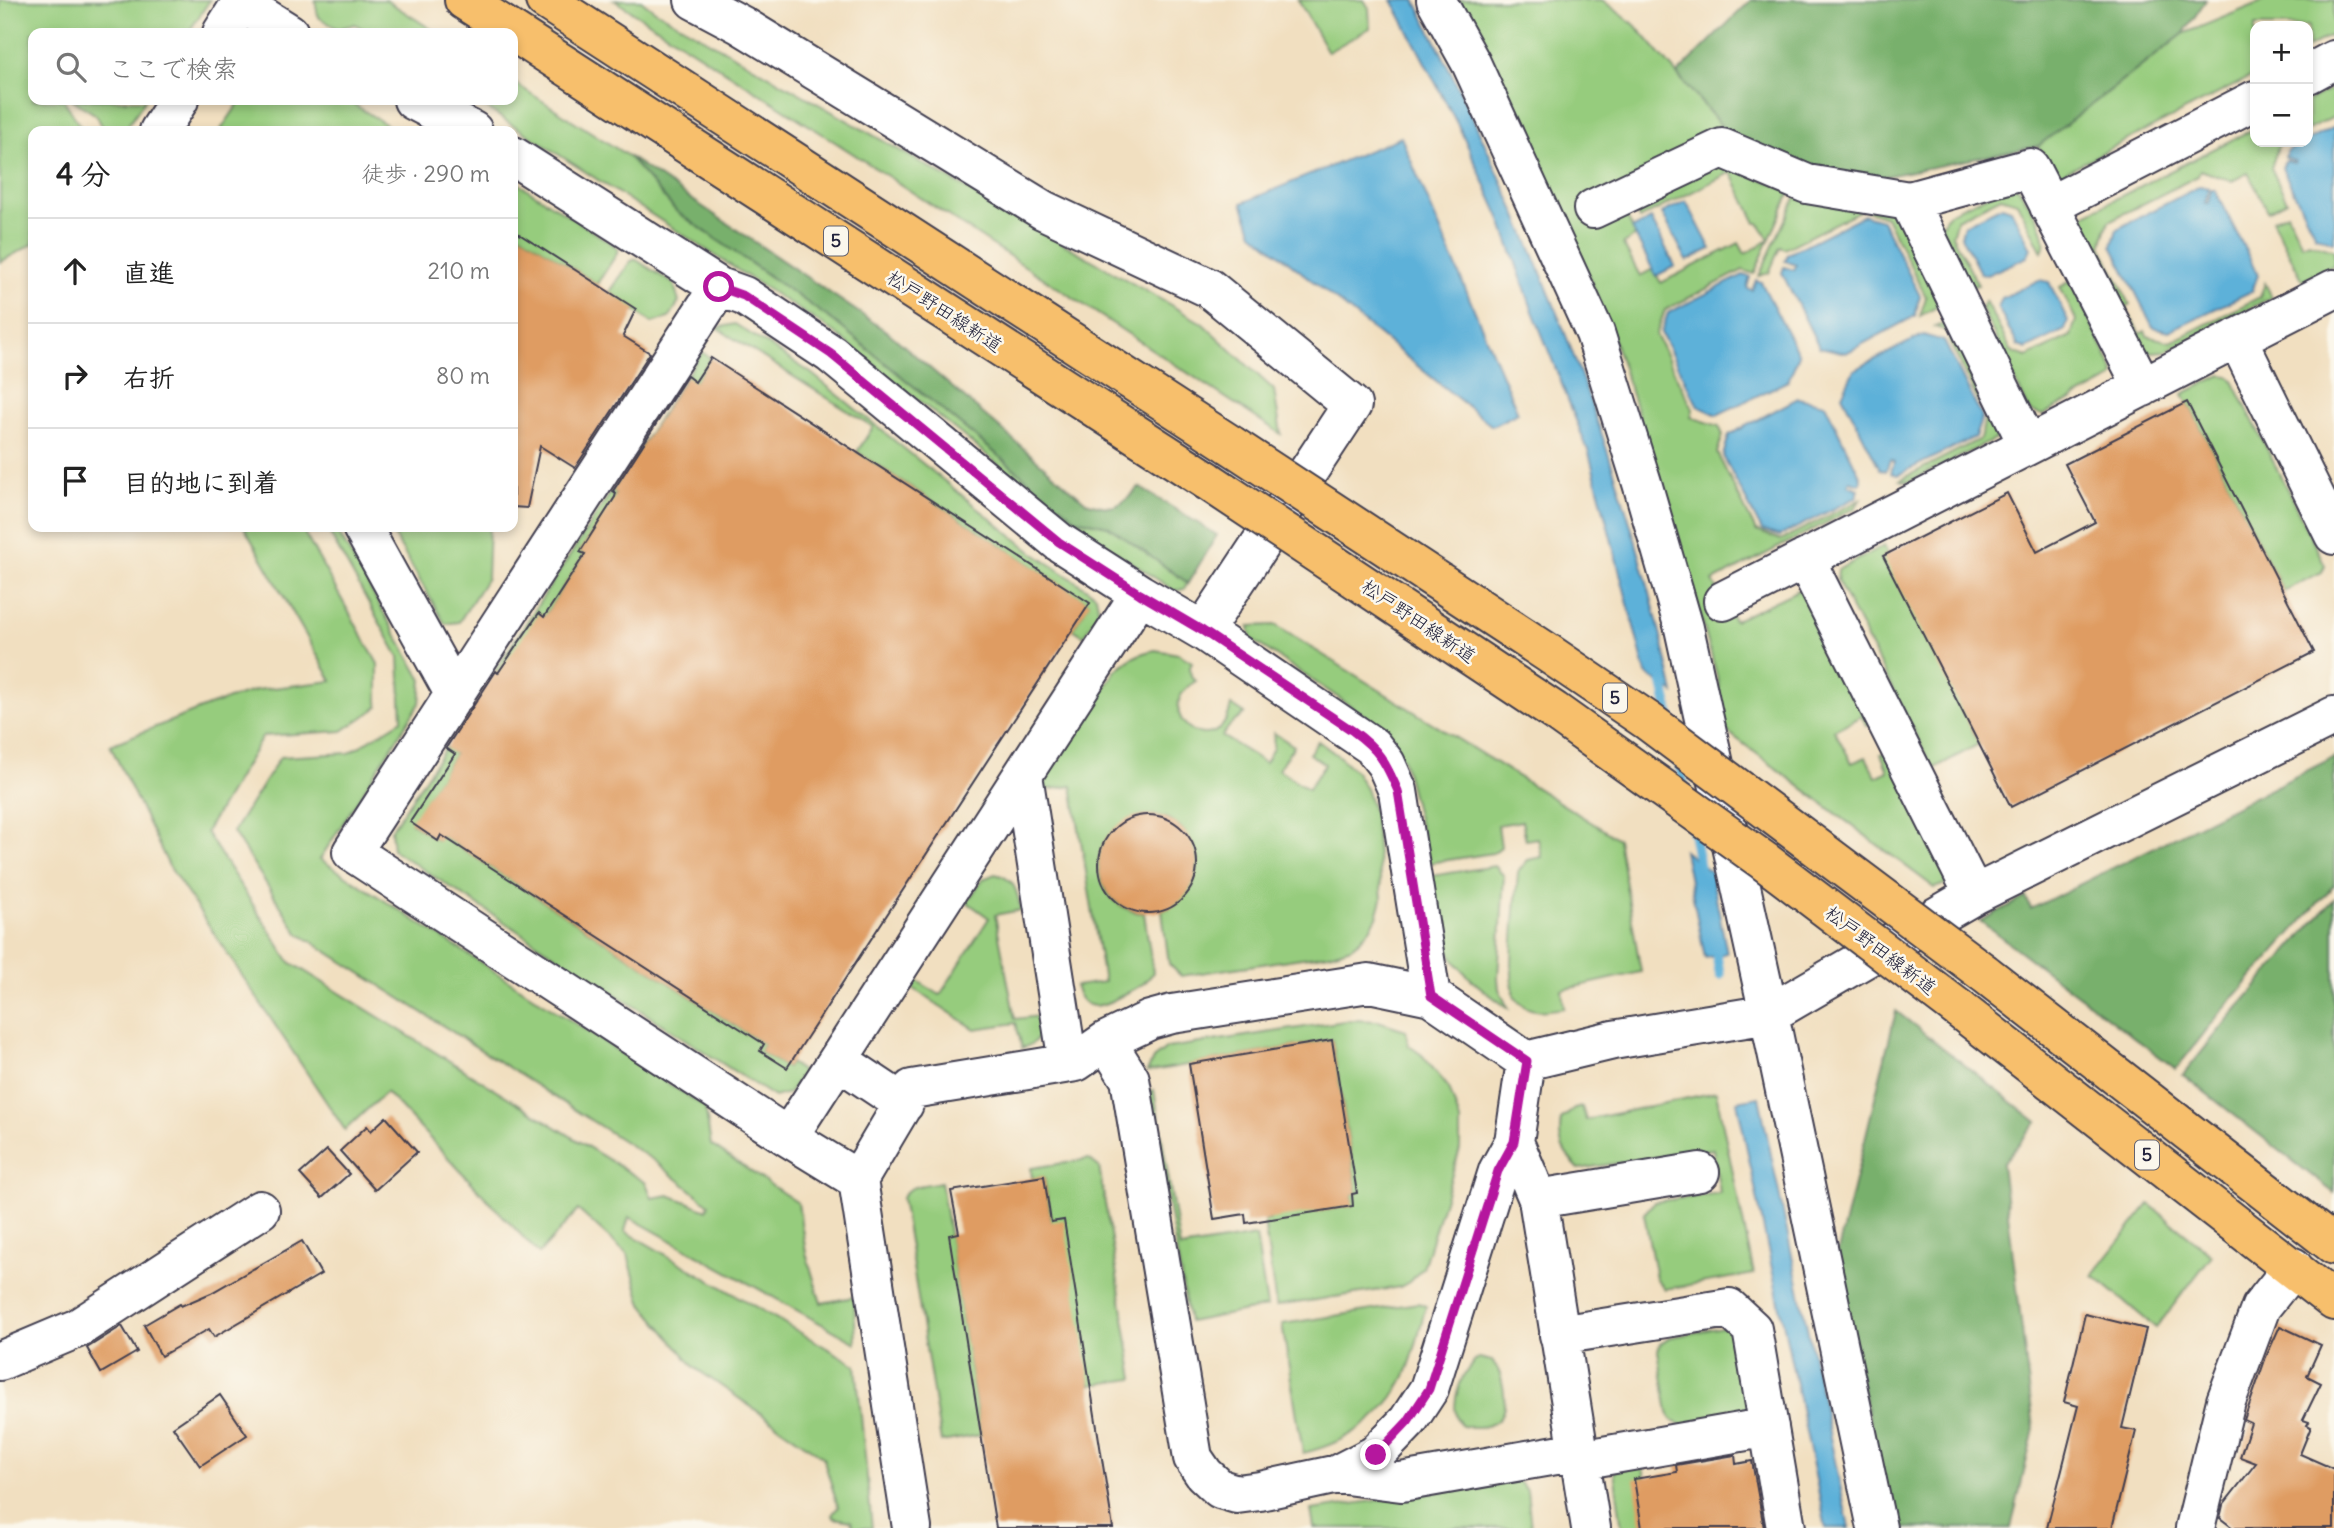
<!DOCTYPE html>
<html lang="ja">
<head>
<meta charset="utf-8">
<style>
  body { margin:0; font-family:Delius,"Klee One",sans-serif; background:#f2f2f2; color:#222 }
  .controls { position:absolute; right:21px; top:21px; display:grid; overflow:hidden; border-radius:14px; box-shadow:0 4px 10px #0003 }
  .controls button { width:63px; height:63px; display:grid; place-items:center; padding:0; border:0; border-bottom:2px solid #e0e0e0; background:#fff; color:#222; font:35px sans-serif }
  .stop { position:absolute; width:21px; height:21px; margin:-16px; border:5px solid #b5179e; border-radius:50%; background:#fff }
  .stop.end { background:#b5179e; border-color:#fff; box-shadow:0 2px 7px #0008 }
  .list { margin:0; padding:0; list-style:none }
  h2 { display:flex; justify-content:space-between; align-items:center; height:91px; margin:0; padding:0 28px; font-size:30px }
  h2 small { font-size:23px; font-weight:400; color:#767676 }
  .list li { display:grid; grid-template-columns:46px 1fr auto; gap:21px; align-items:center; box-sizing:border-box; height:105px; padding:0 28px; border-top:2px solid #e0e0e0 }
  .list b { display:block; font-size:26px; white-space:nowrap }
  .list em { font-size:23px; font-style:normal; color:#767676 }
  .icon { flex:none; width:38px; height:38px; fill:none; stroke:currentColor; stroke-width:2; stroke-linecap:round; stroke-linejoin:round }
  .map { position:relative; flex:none; width:2334px; height:1528px; overflow:hidden }
  .search { position:absolute; background:#fff; box-shadow:0 4px 10px #0003; left:28px; top:28px; width:490px; height:77px; display:flex; align-items:center; gap:18px; box-sizing:border-box; padding:0 24px; border-radius:14px; color:#767676; font-size:26px }
  .panel { position:absolute; background:#fff; box-shadow:0 4px 10px #0003; left:28px; top:126px; width:490px; height:406px; border-radius:14px }
  .map>svg:first-child { display:block }
  .green { fill:#96cc7d; stroke:#5c775c; stroke-width:2 }
  .forest { fill:#78b06c; stroke:#4d6954; stroke-width:2 }
  .water { fill:#5db1d9; stroke:#406a8a; stroke-width:2 }
  .lines { fill:none; stroke-linecap:round; stroke-linejoin:round }
  .stream { stroke:#5db1d9; stroke-width:10 }
  .building { fill:#df9c62 }
  .minor-casing { stroke:#413e4f; stroke-width:42 }
  .major-casing { stroke:#413e4f; stroke-width:42 }
  .minor { stroke:#fff; stroke-width:38 }
  .major { stroke:#f7bf6c; stroke-width:38 }
  .major-bridge-casing { stroke:#413e4f; stroke-width:42; stroke-linecap:butt }
  .major-bridge { stroke:#f7bf6c; stroke-width:38 }
  .route { stroke:#b5179e; stroke-width:9 }
  .labels { text-anchor:middle; stroke-width:5; stroke-linejoin:round; paint-order:stroke }
  .shield { fill:#fbf7ec; stroke:#636270; stroke-width:2 }
  .shield-label { font-size:18px; font-weight:bold; fill:#22223b }
  .street-label { font-size:19px; fill:#22223b; stroke:#fbf7ec }
</style>
</head>
<body>
<div class="map">
<svg width="2334" height="1528" viewBox="0 0 2334 1528">
  <rect width="100%" height="100%" fill="#fbf7ec"/>
  <filter id="ink" filterUnits="userSpaceOnUse"><feTurbulence type="fractalNoise" baseFrequency=".0143" numOctaves="2"/><feDisplacementMap in="SourceGraphic" scale="14" xChannelSelector="R" yChannelSelector="G"/><feConvolveMatrix kernelMatrix="1 2 1 2 8 2 1 2 1" color-interpolation-filters="sRGB"/></filter>
  <filter id="wash" filterUnits="userSpaceOnUse"><feTurbulence type="fractalNoise" baseFrequency=".00686" numOctaves="4" result="noise"/><feDisplacementMap in="SourceGraphic" scale="28" xChannelSelector="R" yChannelSelector="G"/><feGaussianBlur stdDeviation="1.57" result="paint"/><feColorMatrix in="noise" values="0 0 0 0 0 0 0 0 0 0 0 0 0 0 0 0 0 1.4 0 .05"/><feComposite in="paint" operator="in"/></filter>
  <g filter="url(#wash)">
    <rect width="100%" height="100%" fill="#f1dfc0"/>
    <!-- green -->
    <path class="green" d="M 0,0 L 210,0 L 188,33 L 33,33 L 33,100 L 64,100 L 83,131 L 33,131 L 33,244 L 0,262 Z
      M 315,0 L 386,0 L 437,33 L 370,33 L 355,24 L 338,29 L 318,17 Z
      M 614,0 L 641,0 L 654,10 L 1202,323 L 1274,390 L 1281,434 L 866,162 Z
      M 1298,0 L 1364,0 L 1369,8 L 1370,28 L 1328,52 Z
      M 1459,0 L 1602,0 L 1635,25 L 1730,136 L 1623,209 L 1636,236 L 1623,244 L 1640,276 L 1653,269 L 1661,283 L 1739,243 L 1745,254 L 1769,240 L 1759,223 L 1756,223 L 1731,172 L 1639,219 L 1632,204 L 1718,161 L 1791,191 L 1754,274 L 1743,270 L 1665,310 L 1656,335 L 1693,409 L 1691,417 L 1719,426 L 1723,435 L 1717,453 L 1756,531 L 1781,540 L 1860,500 L 1855,508 L 1713,581 L 1734,621 L 1798,590 L 1803,590 L 1873,723 L 1867,726 L 1861,716 L 1834,730 L 1852,763 L 1866,757 L 1876,777 L 1888,771 L 1881,754 L 1888,751 L 1950,882 L 1935,888 L 1724,729 L 1718,680 L 1692,584 L 1660,479 L 1608,323 L 1573,238 L 1510,96 Z
      M 2266,0 L 2334,0 L 2334,34 L 2308,48 L 2308,26 L 2255,26 L 2255,75 L 2055,177 L 2038,146 L 2183,34 Z
      M 513,82 L 628,156 L 676,211 L 835,322 L 1076,519 L 1108,526 L 1188,583 L 1184,589 L 1175,591 L 1073,524 L 832,331 L 474,100 L 513,100 Z
      M 2334,88 L 2334,117 L 2308,130 L 2308,101 Z
      M 73,100 L 145,100 L 124,131 L 105,131 L 96,115 Z
      M 241,100 L 347,100 L 387,125 L 388,131 L 220,131 Z
      M 2255,128 L 2255,142 L 2284,142 L 2279,144 L 2271,168 L 2287,201 L 2268,211 L 2248,173 L 2232,181 L 2200,170 L 2198,176 L 2109,221 L 2101,246 L 2130,304 L 2125,307 L 2140,334 L 2145,331 L 2147,336 L 2171,342 L 2260,297 L 2265,283 L 2272,297 L 2167,351 L 2152,352 L 2141,347 L 2076,219 Z
      M 513,180 L 614,245 L 618,249 L 616,255 L 597,284 L 513,230 Z
      M 2008,186 L 2018,187 C 2028,204 2052,234 2042,252 L 2017,202 L 2001,197 L 1957,219 L 1952,235 L 1978,285 L 1969,287 L 1941,226 L 1949,213 Z
      M 1797,194 L 1893,207 L 1939,303 L 1935,308 L 1920,316 L 1926,297 L 1886,217 L 1863,209 L 1785,249 L 1780,247 L 1769,273 L 1759,276 Z
      M 2287,213 L 2302,245 L 2309,242 L 2334,250 L 2334,265 L 2303,281 L 2272,220 Z
      M 635,259 L 674,284 L 679,302 L 669,318 L 652,323 L 610,292 L 630,262 Z
      M 2071,281 L 2114,371 L 2113,378 L 2043,415 L 2030,412 L 1981,307 L 1985,301 L 2012,352 L 2027,357 L 2071,336 L 2076,320 L 2060,287 Z
      M 1947,322 L 2003,429 L 1996,439 L 1908,482 L 1900,480 L 1980,439 L 1986,416 L 1949,341 L 1951,333 L 1935,327 Z
      M 735,324 L 811,373 L 1032,552 L 1096,595 L 1099,612 L 1084,636 L 1073,629 L 1089,603 L 857,452 L 873,427 L 717,328 Z
      M 702,352 L 711,358 L 660,435 L 655,432 L 614,496 L 620,501 L 592,533 L 580,551 L 585,554 L 544,617 L 539,614 L 504,677 L 495,671 Z
      M 2221,375 L 2229,376 L 2233,381 L 2325,565 L 2322,572 L 2283,591 L 2183,394 Z
      M 244,527 L 301,527 L 378,664 L 378,707 L 342,731 L 263,736 L 206,832 L 290,962 L 646,1183 L 652,1198 L 669,1195 L 707,1210 L 709,1204 L 653,1160 L 298,933 L 233,832 L 280,757 L 349,753 L 402,720 L 399,657 L 326,527 L 335,527 L 422,680 L 420,703 L 320,859 L 705,1107 L 711,1145 L 798,1203 L 806,1253 L 821,1303 L 854,1297 L 856,1343 L 629,1217 L 625,1231 L 856,1365 L 872,1528 L 854,1528 L 851,1521 L 834,1518 L 832,1515 L 838,1507 L 823,1457 L 694,1367 L 641,1302 L 628,1255 L 578,1210 L 539,1254 L 386,1092 L 345,1130 L 169,866 L 110,745 L 211,705 L 256,690 L 332,681 Z
      M 389,527 L 489,527 L 487,578 L 459,622 L 445,624 Z
      M 1884,546 L 1979,744 L 1933,769 L 1837,580 L 1838,570 L 1841,568 Z
      M 1275,625 L 1618,839 L 1641,972 L 1562,990 L 1564,1008 C 1547,1011 1526,1015 1515,997 C 1507,982 1517,894 1518,872 L 1528,860 L 1542,857 L 1538,838 L 1526,840 L 1522,821 L 1498,825 L 1501,847 L 1493,853 L 1429,863 L 1403,759 L 1370,719 L 1251,639 L 1249,626 Z
      M 1155,650 L 1179,654 L 1192,662 L 1190,666 L 1191,676 L 1196,681 C 1145,711 1218,769 1231,705 L 1245,714 L 1231,724 L 1222,736 L 1265,763 L 1273,748 L 1274,733 L 1294,746 L 1278,769 L 1308,789 L 1325,764 L 1309,754 L 1318,741 L 1341,758 L 1356,772 L 1366,789 L 1374,813 L 1382,899 L 1377,917 L 1370,929 L 1360,940 L 1351,947 L 1329,954 L 1181,976 L 1169,964 L 1162,911 C 1190,900 1206,870 1191,842 C 1160,782 1071,833 1108,893 C 1116,905 1131,913 1144,913 L 1153,972 C 1147,984 1135,989 1123,995 C 1103,1006 1084,1016 1075,986 L 1104,982 L 1072,786 L 1045,790 L 1045,781 L 1116,670 C 1129,659 1139,653 1155,650 Z
      M 446,747 L 455,754 L 411,823 L 437,840 L 441,835 L 764,1044 L 760,1051 L 787,1068 L 790,1063 L 803,1072 L 789,1093 L 774,1097 L 393,850 L 391,830 Z
      M 1495,866 L 1504,876 L 1498,978 L 1499,989 L 1508,1008 C 1445,963 1442,951 1430,876 Z
      M 995,874 C 1015,878 1017,891 1021,910 L 995,915 L 1015,1019 L 1039,1016 C 1042,1032 1040,1043 1022,1048 L 1016,1023 L 975,1029 L 911,987 L 916,980 L 940,995 L 989,918 L 967,902 L 983,879 Z
      M 1351,1020 L 1378,1021 L 1406,1030 L 1408,1045 L 1422,1055 L 1449,1088 L 1460,1121 L 1460,1149 L 1423,1268 L 1409,1282 L 1400,1287 L 1276,1306 L 1264,1221 L 1270,1220 L 1268,1212 L 1320,1211 L 1352,1206 L 1352,1194 L 1357,1193 L 1332,1040 L 1147,1072 L 1153,1059 L 1167,1048 Z
      M 1154,1090 L 1180,1248 L 1256,1236 L 1267,1307 L 1189,1322 L 1148,1091 Z
      M 1716,1092 L 1754,1274 L 1665,1289 L 1656,1278 L 1644,1214 L 1654,1202 L 1720,1193 L 1713,1149 L 1579,1169 C 1564,1154 1557,1143 1561,1120 L 1574,1109 L 1582,1107 L 1586,1120 Z
      M 1089,1159 L 1099,1167 L 1134,1379 L 1090,1385 L 1051,1222 L 1044,1177 L 1032,1178 L 1031,1168 Z
      M 941,1182 L 981,1435 L 941,1442 L 902,1198 C 907,1184 928,1185 941,1182 Z
      M 2149,1204 L 2212,1255 L 2156,1328 L 2093,1275 Z
      M 1418,1303 L 1426,1306 C 1420,1327 1416,1349 1408,1369 C 1391,1413 1348,1443 1303,1453 L 1282,1324 Z
      M 1722,1327 L 1737,1333 L 1753,1411 L 1684,1426 L 1672,1420 L 1668,1413 L 1658,1351 L 1660,1344 L 1672,1337 Z
      M 1479,1358 L 1492,1361 C 1499,1369 1501,1376 1503,1386 C 1509,1419 1496,1431 1462,1426 C 1446,1409 1461,1370 1479,1358 Z
      M 1642,1464 L 1645,1477 L 1642,1528 L 1622,1528 L 1614,1471 Z
      M 1517,1480 L 1527,1490 L 1531,1528 L 1314,1528 L 1311,1510 Z"/>
    <!-- forest -->
    <path class="forest" d="M 1751,0 L 2206,0 L 2183,34 L 2038,146 L 1882,177 L 1810,172 L 1730,136 L 1677,74 Z
      M 628,156 L 889,333 L 1086,502 C 1113,511 1120,508 1139,487 L 1217,535 L 1188,583 L 1108,526 L 1076,519 L 835,322 L 676,211 Z
      M 2334,757 L 2334,885 L 2221,1012 L 2176,1069 L 1980,921 L 2026,897 L 2031,909 Z
      M 2334,899 L 2334,1193 L 2183,1075 L 2229,1018 Z
      M 1896,1011 L 2037,1122 L 2002,1164 L 2034,1429 L 2011,1528 L 1893,1528 L 1835,1263 Z"/>
    <!-- water -->
    <path class="water" d="M 1392,0 L 1415,0 C 1527,220 1622,451 1674,693 L 1646,674 L 1589,453 L 1532,309 L 1499,215 L 1460,129 Z
      M 2334,127 L 2334,242 L 2333,242 L 2315,235 L 2282,168 L 2285,160 L 2294,163 L 2295,161 L 2285,157 L 2287,151 Z
      M 1401,137 L 1518,413 L 1492,426 L 1253,233 L 1242,203 Z
      M 2200,186 L 2209,188 L 2205,203 L 2208,203 L 2211,190 L 2215,190 L 2258,275 L 2252,291 L 2169,331 L 2153,327 L 2112,246 L 2117,229 Z
      M 1686,201 L 1711,249 L 1687,261 L 1662,213 Z
      M 2002,206 L 2011,209 L 2031,248 L 2027,257 L 1987,275 L 1980,273 L 1961,236 L 1964,225 Z
      M 1864,215 L 1882,220 L 1920,296 L 1915,316 L 1846,353 L 1819,347 L 1782,273 L 1784,267 L 1794,270 L 1796,265 L 1785,261 L 1788,254 Z
      M 1651,219 L 1675,266 L 1656,276 L 1632,229 Z
      M 1743,275 L 1750,277 L 1747,288 L 1752,290 L 1756,280 L 1761,282 L 1799,355 L 1788,381 L 1717,415 L 1698,406 L 1661,333 L 1668,313 Z
      M 2039,280 L 2049,282 L 2068,321 L 2065,330 L 2026,349 L 2018,346 L 1998,308 L 2002,298 Z
      M 1923,335 L 1944,341 L 1982,417 L 1975,437 L 1898,475 L 1891,473 L 1894,462 L 1890,460 L 1886,471 L 1880,469 L 1842,395 L 1854,370 Z
      M 1798,398 L 1825,404 L 1861,478 L 1860,484 L 1850,481 L 1848,485 L 1859,489 L 1857,497 L 1780,536 L 1762,531 L 1723,456 L 1729,435 Z
      M 1684,851 L 1711,872 L 1727,953 L 1705,958 Z
      M 1759,1097 L 1849,1528 L 1826,1528 L 1737,1101 Z"/>
    <g class="lines">
      <!-- stream -->
      <path class="stream" d="M 1661,674 L 1672,726
        M 1678,756 L 1685,792
        M 1691,821 L 1701,874
        M 1714,941 L 1720,975"/>
    </g>
    <g id="blocks">
      <!-- building -->
      <path class="building" d="M 513,230 L 636,309 L 623,336 L 650,353 L 575,468 L 540,446 L 527,508 L 513,507 Z
        M 711,358 L 1090,603 L 787,1068 L 760,1051 L 764,1044 L 441,835 L 438,841 L 410,822 L 455,754 L 446,748 L 496,671 L 498,673 L 539,613 L 544,617 L 585,554 L 580,552 L 615,497 L 616,493 L 613,491 L 687,376 L 695,382 Z
        M 2187,402 L 2314,652 L 2011,807 L 1883,556 L 2007,493 L 2037,552 L 2095,522 L 2065,464 Z
        M1099 864a49 49 0 1 1 98 0a49 49 0 1 1-98 0Z
        M 1332,1040 L 1357,1193 L 1352,1194 L 1353,1206 L 1246,1223 L 1245,1214 L 1214,1219 L 1189,1064 Z
        M 386,1117 L 417,1152 L 375,1190 L 340,1151 L 367,1126 L 371,1131 Z
        M 327,1150 L 349,1174 L 322,1198 L 300,1174 Z
        M 1044,1176 L 1051,1222 L 1064,1220 L 1113,1528 L 996,1528 L 949,1235 L 959,1233 L 951,1191 Z
        M 302,1241 L 321,1274 L 214,1337 L 209,1329 L 161,1356 L 144,1325 L 180,1304 L 181,1306 L 211,1293 Z
        M 2085,1314 L 2146,1329 L 2122,1428 L 2136,1431 L 2112,1528 L 2047,1528 L 2078,1406 L 2064,1402 Z
        M 122,1326 L 137,1352 L 101,1373 L 87,1348 Z
        M 2280,1326 L 2321,1345 L 2307,1376 L 2321,1383 L 2303,1420 L 2309,1422 L 2307,1425 L 2311,1427 L 2300,1454 L 2334,1469 L 2334,1528 L 2233,1528 L 2220,1518 L 2223,1505 L 2256,1463 L 2240,1457 L 2251,1423 L 2244,1420 L 2266,1357 Z
        M 220,1395 L 247,1435 L 200,1466 L 173,1427 Z
        M 1735,1455 L 1736,1464 L 1752,1461 L 1764,1528 L 1642,1528 L 1634,1479 L 1677,1472 L 1676,1465 Z"/>
    </g>
  </g>
  <g filter="url(#ink)">
    <use href="#blocks" fill-opacity="0" stroke="#413e4f" stroke-width="2"/>
    <g class="lines">
      <!-- minor casing -->
      <g class="minor-casing">
        <path id="minor" d="M 694,0 L 741,25 L 1043,210 L 1209,288 L 1352,405 L 1203,631
          M 1436,0 L 1471,63 L 1595,333 L 1642,483 L 1684,628 L 1769,1014 L 1877,1528
          M 241,3 L 289,33
          M 222,33 L 243,0
          M 2308,74 L 2334,60
          M 413,100 L 473,131
          M 159,131 L 179,100
          M 513,156 L 719,287 L 744,296 L 831,354 L 1059,542 L 1140,594 L 1203,631 L 1372,746 L 1386,764 L 1398,791 L 1431,996
          M 2049,206 L 2255,100
          M 1593,209 L 1722,148 L 1807,184 L 1909,201
          M 719,287 L 352,852 L 788,1137 L 858,1180 L 912,1528
          M 2237,338 L 2334,535
          M 2028,445 L 1909,201 L 2030,168 L 2143,387
          M 362,527 L 455,695
          M 1805,559 L 1974,895
          M 1723,601 L 2334,289
          M 1023,775 L 1068,1063
          M 838,1060 L 904,1104
          M 1526,1061 L 1613,1040 L 1769,1014 L 1974,895 L 2334,716
          M 788,1137 L 1140,594
          M 858,1180 L 912,1089 L 1076,1062 L 1106,1041
          M 1538,1199 L 1700,1172
          M 1559,1335 L 1729,1308 L 1752,1329 L 1786,1528
          M 0,1361 L 78,1328 L 260,1210
          M 1579,1451 L 1401,1482 L 1338,1474 L 1260,1491 L 1237,1494 L 1220,1489 L 1204,1474 L 1193,1458 L 1130,1079 L 1106,1041 L 1150,1020 L 1172,1014 L 1369,983 L 1431,996 L 1526,1061 L 1514,1142 L 1538,1199 L 1591,1528
          M 1580,1460 L 1769,1427
          M 1338,1474 L 1375,1455 L 1408,1421 L 1429,1389 L 1498,1171 L 1514,1142
          M 2195,1528 L 2226,1401 L 2261,1307 L 2293,1267"/>
      </g>
      <!-- major casing -->
      <g class="major-casing">
        <path id="major" d="M 464,0 L 1208,481
          M 545,0 L 1231,445
          M 1984,973 L 2334,1245
          M 1959,1009 L 2334,1301"/>
      </g>
      <!-- minor -->
      <use href="#minor" class="minor"/>
      <!-- major -->
      <use href="#major" class="major"/>
      <!-- major-bridge casing -->
      <g class="major-bridge-casing">
        <path id="major-bridge" d="M 1231,445 L 1548,653 L 1648,721 L 1984,973
          M 1208,481 L 1554,711 L 1764,861 L 1959,1009"/>
      </g>
      <!-- major-bridge -->
      <use href="#major-bridge" class="major-bridge"/>
    </g>
  </g>
  <g class="lines" filter="url(#ink)">
    <!-- route -->
    <path class="route" d="M 719,287 L 744,296 L 831,354 L 1059,542 L 1140,594 L 1203,631 L 1353,731 C 1379,750 1385,761 1398,791 L 1431,996 L 1527,1061 L 1514,1142 L 1498,1171 L 1429,1389 L 1408,1421 L 1376,1455"/>
  </g>
  <g class="labels">
    <!-- shield labels -->
    <g class="shield">
      <rect x="824" y="226.5" width="24" height="29" rx="5"/>
      <rect x="1603" y="683.5" width="24" height="29" rx="5"/>
      <rect x="2135" y="1140.5" width="24" height="29" rx="5"/>
    </g>
    <g class="shield-label">
      <text x="836" y="247">5</text>
      <text x="1615" y="704">5</text>
      <text x="2147" y="1161">5</text>
    </g>
    <!-- street labels -->
    <g class="street-label">
      <text transform="translate(945 311) rotate(33)" y="7">松戸野田線新道</text>
      <text transform="translate(1419 621) rotate(34)" y="7">松戸野田線新道</text>
      <text transform="translate(1881 950) rotate(37)" y="7">松戸野田線新道</text>
    </g>
  </g>
</svg>
<div class="controls">
<button>+</button>
<button>−</button>
</div>
<div class="stop" style="left:719px;top:287px"></div>
<div class="stop end" style="left:1376px;top:1455px"></div>
<div class="search"><svg class="icon" aria-label="search" viewBox="0 0 24 24"><circle cx="10" cy="10" r="6"/><path d="M15 15l6 6"/></svg>ここで検索</div>
<section class="panel">
<h2>4 分<small>徒歩 · 290 m</small></h2>
<ul class="list">
<li><svg class="icon" aria-label="ahead" viewBox="0 0 24 24"><path d="M12 20V5M6 11l6-6 6 6"/></svg><div><b>直進</b></div><em>210 m</em></li>
<li><svg class="icon" aria-label="right" viewBox="0 0 24 24"><path d="M7 20v-9h11M14 6l5 5-5 5"/></svg><div><b>右折</b></div><em>80 m</em></li>
<li><svg class="icon" aria-label="arrive" viewBox="0 0 24 24"><path d="M6 21V4h12l-3 4 3 4H6"/></svg><div><b>目的地に到着</b></div></li>
</ul>
</section>
</div>
</body>
</html>
